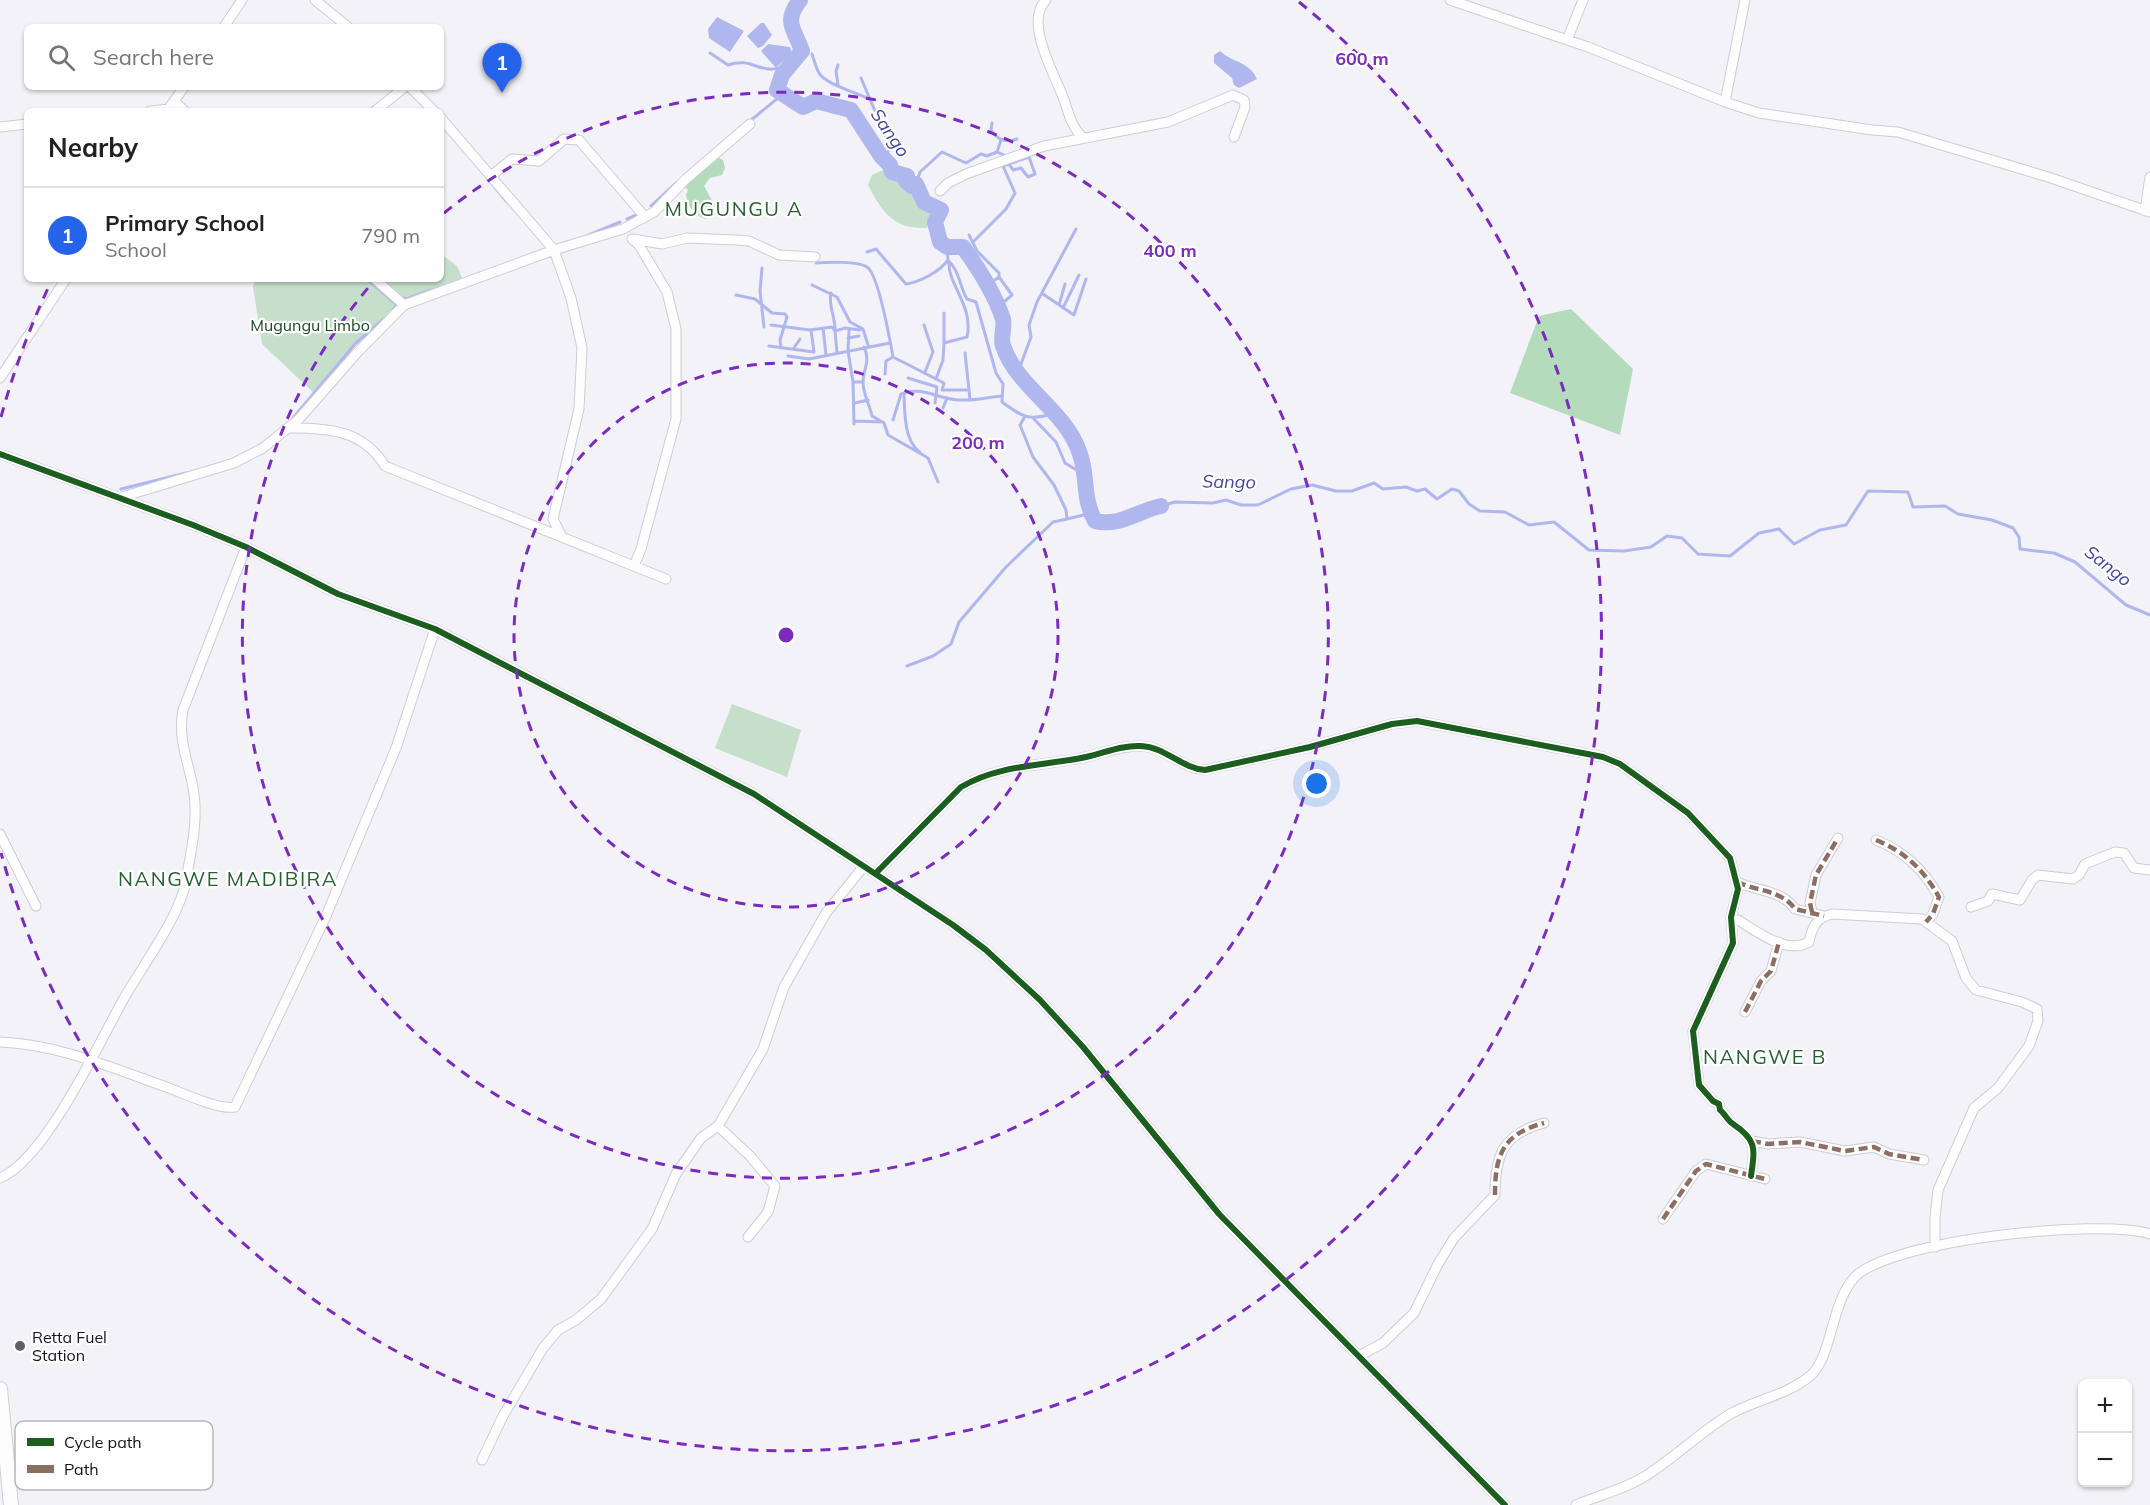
<!DOCTYPE html>
<html lang="en">
<head>
<meta charset="utf-8">
<style>
  body { margin:0; font-family:Mulish,sans-serif; background:#f2f2f2; color:#202124 }
  .controls { position:absolute; right:18px; bottom:18px; display:grid; overflow:hidden; border-radius:9px; box-shadow:0 2px 4px #0004 }
  .controls button { width:54px; height:54px; display:grid; place-items:center; padding:0; border:0; border-bottom:2px solid #e0e0e0; background:#fff; color:#202124; font:30px sans-serif }
  .you { position:absolute; left:1317px; top:784px; width:21px; height:21px; margin:-15px; border:4px solid #fff; border-radius:50%; background:#1a73e8; box-shadow:0 0 0 9px #1a73e833 }
  .badge { display:grid; place-items:center; width:39px; height:39px; border-radius:50%; background:#2563eb; color:#fff; font-size:20px; font-weight:700 }
  .pin { position:absolute; translate:-50% -50px; filter:drop-shadow(0 2px 3px #0008) }
  .pin::after { content:''; position:absolute; top:32px; width:21px; height:18px; background:inherit; clip-path:polygon(0 0,100% 0,50% 100%) }
  .list { margin:0; padding:0; list-style:none }
  h2 { display:flex; justify-content:space-between; align-items:center; height:78px; margin:0; padding:0 24px; font-size:26px }
  h2 small { font-size:20px; font-weight:400; color:#757577 }
  .list li { display:grid; grid-template-columns:39px 1fr auto; gap:18px; align-items:center; box-sizing:border-box; height:96px; padding:0 24px; border-top:2px solid #e0e0e0 }
  .list b { display:block; font-size:22px; white-space:nowrap }
  .list p { margin:0; font-size:20px; white-space:nowrap; color:#757577 }
  .list em { font-size:20px; font-style:normal; color:#757577 }
  .icon { flex:none; width:33px; height:33px; fill:none; stroke:currentColor; stroke-width:2; stroke-linecap:round; stroke-linejoin:round }
  .map { position:relative; flex:none; width:2150px; height:1505px; overflow:hidden }
  .search { position:absolute; background:#fff; box-shadow:0 2px 4px #0004; left:24px; top:24px; width:420px; height:66px; display:flex; align-items:center; gap:15px; box-sizing:border-box; padding:0 21px; border-radius:9px; color:#757577; font-size:22px }
  .panel { position:absolute; background:#fff; box-shadow:0 2px 4px #0004; left:24px; top:108px; width:420px; height:174px; border-radius:9px }
  .map>svg:first-child { display:block }
  .green { fill:#c6dfcb }
  .forest { fill:#b5dbbd }
  .water { fill:#b0b7ee }
  .lines { fill:none; stroke-linecap:round; stroke-linejoin:round }
  .stream { stroke:#b0b7ee; stroke-width:3 }
  .river { stroke:#b0b7ee; stroke-width:16 }
  .street-casing { stroke:#ccced6; stroke-width:11 }
  .secondary-casing { stroke:#ccced6; stroke-width:16 }
  .street { stroke:#fdfdfe; stroke-width:9 }
  .secondary { stroke:#fdfdfe; stroke-width:14 }
  .quiet { stroke:#8d6e63; stroke-width:4.5; stroke-dasharray:9 4.5; stroke-linecap:butt }
  .cycleway-casing { stroke:#fff; stroke-width:10 }
  .cycleway { stroke:#1b5e20; stroke-width:6 }
  .ring { fill:none; stroke:#7b2cbf; stroke-width:3; stroke-dasharray:10 8 }
  .poi-dot { fill:#606069; stroke:#fff; stroke-width:2 }
  .labels { text-anchor:middle; stroke-width:4.5; stroke-linejoin:round; paint-order:stroke }
  .park-label { font-size:16px; fill:#184921; stroke:#fff }
  .poi-label { font-size:16px; fill:#11121c; stroke:#fff; text-anchor:start }
  .water-label { font-size:18px; font-style:italic; fill:#41449d; stroke:#fff }
  .quarter-label { font-size:20px; letter-spacing:1.5px; fill:#256130; stroke:#fff }
  .key { fill:#fff; stroke:#b8b8bb; stroke-width:1.5 }
  .key-label { font-size:16px; fill:#11121c }
  .centre { fill:#7b2cbf; stroke:#fff; stroke-width:3 }
  .ring-label { font-size:18px; text-anchor:middle; font-weight:bold; fill:#7b2cbf; stroke:#fff; stroke-width:4.5; stroke-linejoin:round; paint-order:stroke }
</style>
</head>
<body>
<div class="map">
<svg width="2150" height="1505" viewBox="0 0 2150 1505">
  <rect width="100%" height="100%" fill="#f2f2f8"/>
  <!-- green -->
  <path class="green" d="M 883,170 L 901,178 L 934,216 L 927,228 C 893,229 883,213 868,185 L 872,175 Z
    M 441,254 L 457,266 L 463,280 L 406,299 L 401,298 L 382,279 L 441,279 Z
    M 255,279 L 367,279 L 396,304 L 395,309 L 355,343 L 314,393 L 262,344 L 253,287 Z
    M 732,704 L 801,730 L 787,777 L 715,748 Z"/>
  <!-- forest -->
  <path class="forest" d="M 717,157 L 723,160 L 725,168 L 722,175 L 710,178 L 704,186 L 715,206 L 706,219 C 694,216 688,206 686,195 L 688,190 L 684,186 Z
    M 1571,309 L 1633,369 L 1620,435 L 1510,393 L 1539,316 Z"/>
  <!-- water -->
  <path class="water" d="M 717,17 L 744,31 L 730,52 L 709,38 L 708,29 Z
    M 761,23 L 764,23 L 772,35 L 763,46 L 758,48 L 747,36 Z
    M 768,44 L 790,47 L 792,53 L 776,68 L 761,51 Z
    M 1220,51 C 1233,63 1249,61 1257,79 L 1239,88 L 1234,85 L 1232,78 L 1214,63 L 1214,55 Z"/>
  <g class="lines">
    <!-- stream -->
    <path class="stream" d="M 710,53 L 728,65 C 756,55 761,81 792,62
      M 812,54 C 814,60 816,68 819,73 C 825,84 858,93 871,100
      M 861,78 L 891,149 L 881,156
      M 838,85 L 836,71 L 838,65
      M 750,121 L 783,94
      M 992,123 L 991,130 C 997,140 1007,143 1017,139
      M 997,152 L 1001,140
      M 485,175 L 507,202
      M 916,184 L 920,172 L 942,152 L 966,163 L 981,154 L 987,156 L 997,152 L 1006,156
      M 651,206 L 676,183
      M 627,219 L 639,214
      M 589,235 L 620,222
      M 969,235 L 977,251 L 999,273 L 999,277 L 988,285
      M 973,242 L 1006,209 L 1015,193 L 1003,166 L 1029,157 L 1035,174 L 1028,177 L 1021,168 L 1013,170 L 1009,164
      M 947,247 L 948,260 C 960,272 959,285 967,299 L 976,302 L 996,373 L 1003,384 L 1002,402 C 1024,418 1029,421 1056,413
      M 867,252 L 876,249 L 906,284 C 920,282 939,272 948,260
      M 816,263 C 828,262 858,261 867,267 C 879,275 890,341 893,357 L 944,383 L 942,390 L 969,390 L 970,399
      M 762,268 L 760,291 L 764,327
      M 367,279 L 396,304 L 393,311
      M 812,285 L 837,297 L 850,322 L 863,329 L 868,345
      M 831,293 C 828,305 835,316 835,329
      M 1043,294 L 1074,315 L 1086,279
      M 736,295 L 755,299 L 772,313 L 785,314 L 787,317 L 780,340 L 781,347
      M 400,297 L 406,299 L 431,290
      M 1059,305 L 1065,284
      M 998,307 L 1012,295 L 999,277
      M 1063,308 L 1079,275
      M 771,325 L 810,330 L 832,327 L 835,331
      M 924,325 L 933,352 L 925,372
      M 823,328 L 826,355
      M 811,330 L 814,352
      M 849,330 L 848,351 L 853,382
      M 848,338 L 859,336
      M 944,343 L 944,313
      M 769,346 L 814,352
      M 864,347 C 871,362 863,368 863,383 C 863,393 870,406 872,416 L 884,423 L 888,435 L 923,455
      M 794,348 L 800,339
      M 837,353 L 835,331 L 845,328 L 860,330
      M 965,353 L 969,390
      M 788,356 L 809,359 L 890,343
      M 1018,372 L 1031,337 L 1029,325 L 1037,302 L 1076,229
      M 885,374 L 886,361 L 893,357
      M 908,378 L 937,387 L 935,403
      M 936,379 L 943,360 L 944,343 L 967,337 C 974,307 948,284 949,263
      M 904,393 C 905,417 903,446 928,458 L 938,482
      M 855,403 L 868,400
      M 943,408 L 947,398
      M 293,418 L 356,343 L 384,319
      M 1024,418 L 1020,425 L 1033,457 L 1054,485 L 1066,510 L 1067,519 L 1092,513
      M 1034,419 L 1056,442 L 1065,463 L 1083,474
      M 893,420 L 901,394 C 920,385 940,400 960,400 C 974,401 988,397 1002,396
      M 854,421 L 883,422
      M 854,424 L 853,382 L 863,382
      M 121,489 L 186,473
      M 1161,506 L 1175,502 L 1213,503 L 1226,500 L 1241,505 L 1258,505 L 1291,489 L 1312,485 L 1336,491 L 1352,491 L 1374,483 L 1383,489 L 1406,487 L 1417,491 L 1425,489 L 1437,499 L 1452,489 L 1459,491 L 1469,504 L 1480,511 L 1505,512 L 1529,525 L 1554,522 L 1589,550 L 1624,551 L 1651,547 L 1667,536 L 1682,538 L 1698,554 L 1730,556 L 1759,533 L 1779,529 L 1794,544 L 1820,530 L 1846,525 L 1868,491 L 1908,492 L 1913,507 L 1945,506 L 1958,514 L 1992,520 L 2013,528 L 2019,537 L 2020,549 L 2054,553 L 2075,562 L 2126,605 L 2150,615
      M 907,666 L 933,656 L 951,644 L 959,622 L 1006,567 L 1053,522 L 1067,519"/>
    <!-- river -->
    <path class="river" d="M 800,0 C 783,22 794,28 802,51 L 782,75 L 777,90 L 803,107 L 816,101 L 851,110 L 881,156 L 890,165 L 892,172 L 907,176 L 906,181 L 912,186 L 916,184 L 924,202 L 941,210 L 935,222 L 940,242 L 947,247 L 963,247 C 979,269 994,292 1003,319 C 1005,328 1000,338 1003,346 C 1018,389 1066,410 1080,454 C 1088,476 1082,497 1095,521 C 1119,527 1138,511 1161,506"/>
    <!-- street casing -->
    <g class="street-casing">
      <path id="street" d="M 315,0 L 348,27
        M 1046,0 C 1024,22 1054,73 1063,97 C 1069,113 1070,125 1083,138
        M 1450,0 L 1588,47 L 1725,102 L 1759,113 L 1872,130 L 1898,132 L 2048,177 L 2150,212
        M 224,27 L 242,0
        M 1567,40 L 1583,0
        M 410,87 L 434,111
        M 175,102 L 185,111
        M 1725,102 L 1745,0
        M 150,111 L 169,109
        M 167,111 L 184,87
        M 375,111 L 405,87
        M 441,118 L 554,250 L 571,298 L 582,348 L 579,409 L 553,519 L 562,537
        M 0,127 L 27,124
        M 491,176 L 512,159 L 539,161 L 564,139 L 579,140 L 645,217
        M 940,191 L 948,183 L 966,174 L 1044,146 L 1168,122 L 1233,95 L 1244,100 L 1245,107 L 1234,137
        M 2145,211 L 2150,177
        M 632,239 L 639,245 L 667,292 L 676,329 L 676,419 L 641,549 L 634,566
        M 633,239 L 662,244 L 687,238 L 736,240 L 749,241 L 779,255 L 815,257
        M 375,279 L 404,305 L 554,250 L 623,229 L 654,212 L 686,179 L 750,124
        M 0,378 L 66,279
        M 290,428 C 329,428 363,430 385,466 L 666,579
        M 0,454 L 193,525 L 246,547 L 338,594 L 435,629 L 754,794 L 953,925 L 986,950 L 1040,1000 L 1083,1047 L 1219,1214 L 1505,1505
        M 122,497 L 234,463 L 263,448 L 299,419 L 356,354 L 404,305
        M 0,834 L 36,906
        M 1876,840 C 1905,852 1923,869 1939,897 L 1933,914 L 1926,922
        M 876,873 L 961,787 C 1000,764 1044,766 1086,757 C 1104,753 1122,745 1141,746 C 1165,747 1181,768 1205,770 L 1310,747 L 1392,724 L 1417,721 L 1603,757 L 1620,764 L 1688,813 L 1730,858 L 1738,889 L 1731,917 L 1733,943 L 1693,1031 L 1699,1085 L 1713,1101 L 1719,1104 L 1720,1110 C 1725,1114 1728,1121 1733,1124 C 1757,1140 1755,1148 1751,1176
        M 1737,882 C 1756,891 1782,890 1795,909 L 1824,916
        M 1971,907 L 1988,901 L 1992,894 L 2020,900 L 2032,880 L 2038,875 L 2073,879 L 2079,875 L 2085,864 L 2115,852 L 2124,853 L 2134,868 L 2150,870
        M 1812,912 L 1810,903 L 1816,875 L 1838,838
        M 1732,920 L 1738,920 C 1758,932 1786,955 1809,942 C 1812,927 1816,918 1832,914 L 1922,919 L 1952,941 L 1966,978 L 1976,990 L 2022,1002 L 2037,1009 L 2038,1021 L 2029,1046 L 1998,1088 L 1974,1108 L 1938,1190 L 1935,1218 L 1935,1247
        M 1745,1012 L 1761,981 L 1771,971 L 1779,942
        M 0,1042 C 58,1044 115,1069 169,1088 C 185,1094 219,1110 235,1107 L 326,916 L 396,748 L 435,629
        M 718,1126 L 750,1156 L 775,1186 L 768,1212 L 748,1237
        M 1752,1141 L 1768,1144 L 1800,1142 L 1845,1151 L 1874,1147 L 1889,1154 L 1924,1160
        M 0,1178 C 45,1160 99,1043 123,1000 C 141,968 181,915 186,880 C 191,852 198,822 194,794 C 190,764 177,741 183,710 L 246,547
        M 1663,1219 L 1696,1171 L 1706,1164 L 1765,1179
        M 1359,1356 L 1383,1343 L 1414,1313 L 1438,1264 L 1454,1238 L 1495,1195 C 1495,1156 1502,1134 1544,1123
        M 482,1460 L 503,1416 L 543,1348 L 558,1330 L 576,1320 L 601,1299 L 652,1229 L 676,1174 L 701,1138 L 718,1126 L 763,1049 L 784,987 L 826,913 L 864,866
        M 1576,1505 C 1599,1495 1626,1489 1647,1475 C 1677,1456 1701,1431 1732,1413 C 1756,1400 1789,1394 1810,1376 C 1832,1358 1831,1303 1854,1278 C 1887,1240 2102,1218 2150,1234"/>
    </g>
    <!-- secondary casing -->
    <g class="secondary-casing">
      <path id="secondary" d="M 0,1389 L 11,1505"/>
    </g>
    <!-- street -->
    <use href="#street" class="street"/>
    <!-- secondary -->
    <use href="#secondary" class="secondary"/>
    <!-- quiet -->
    <path class="quiet" d="M 1876,840 C 1905,852 1923,869 1939,897 L 1933,914 L 1926,922
      M 1737,882 C 1756,891 1782,890 1795,909 L 1824,916
      M 1812,912 L 1810,903 L 1816,875 L 1838,838
      M 1745,1012 L 1761,981 L 1771,971 L 1779,942
      M 1752,1141 L 1768,1144 L 1800,1142 L 1845,1151 L 1874,1147 L 1889,1154 L 1924,1160
      M 1495,1195 C 1495,1156 1502,1134 1544,1123
      M 1663,1219 L 1696,1171 L 1706,1164 L 1765,1179"/>
    <!-- cycleway casing -->
    <g class="cycleway-casing">
      <path id="cycleway" d="M 0,454 L 193,525 L 246,547 L 338,594 L 435,629 L 754,794 L 953,925 L 986,950 L 1040,1000 L 1083,1047 L 1219,1214 L 1505,1505
        M 876,873 L 961,787 C 1000,764 1044,766 1086,757 C 1104,753 1122,745 1141,746 C 1165,747 1181,768 1205,770 L 1310,747 L 1392,724 L 1417,721 L 1603,757 L 1620,764 L 1688,813 L 1730,858 L 1738,889 L 1731,917 L 1733,943 L 1693,1031 L 1699,1085 L 1713,1101 L 1719,1104 L 1720,1110 C 1725,1114 1728,1121 1733,1124 C 1757,1140 1755,1148 1751,1176"/>
    </g>
    <!-- cycleway -->
    <use href="#cycleway" class="cycleway"/>
  </g>
  <!-- distance rings -->
  <g class="ring">
    <circle cx="786" cy="635" r="272"/>
    <path d="M444 213A543 543 0 1 1 373 282"/>
    <path d="M1 417A815 815 0 0 1 50 284M1299 2A815 815 0 1 1 1 853"/>
  </g>
  <!-- markers -->
  <circle class="poi-dot" cx="20" cy="1346" r="6"/>
  <g class="labels">
    <!-- park labels -->
    <g class="park-label">
      <text x="310" y="331">Mugungu Limbo</text>
    </g>
    <!-- poi labels -->
    <g class="poi-label">
      <text x="32" y="1343">Retta Fuel<tspan x="32" dy="18">Station</tspan></text>
    </g>
    <!-- water labels -->
    <g class="water-label">
      <text transform="translate(890 133) rotate(56)" y="6">Sango</text>
      <text transform="translate(1229 482) rotate(1)" y="6">Sango</text>
      <text transform="translate(2108 566) rotate(38)" y="6">Sango</text>
    </g>
    <!-- quarter labels -->
    <g class="quarter-label">
      <text x="734" y="216">MUGUNGU A</text>
      <text x="228" y="886">NANGWE MADIBIRA</text>
      <text x="1765" y="1064">NANGWE B</text>
    </g>
  </g>
  <!-- legend -->
  <rect x="15" y="1421" width="198" height="69" rx="9" class="key"/>
  <rect x="27" y="1438" width="27" height="8" fill="#1b5e20"/>
  <rect x="27" y="1465" width="27" height="8" fill="#8d6e63"/>
  <g class="key-label">
    <text x="64" y="1448">Cycle path</text>
    <text x="64" y="1475">Path</text>
  </g>
  <circle cx="786" cy="635" r="9" class="centre"/>
  <g class="ring-label">
    <text x="1362" y="65">600 m</text>
    <text x="1170" y="257">400 m</text>
    <text x="978" y="449">200 m</text>
  </g>
</svg>
<div class="controls">
<button>+</button>
<button>−</button>
</div>
<div class="you"></div>
<div class="pin badge" style="left:502px;top:93px">1</div>
<div class="search"><svg class="icon" aria-label="search" viewBox="0 0 24 24"><circle cx="10" cy="10" r="6"/><path d="M15 15l6 6"/></svg>Search here</div>
<section class="panel">
<h2>Nearby<small></small></h2>
<ul class="list">
<li><span class="badge">1</span><div><b>Primary School</b><p>School</p></div><em>790 m</em></li>
</ul>
</section>
</div>
</body>
</html>
